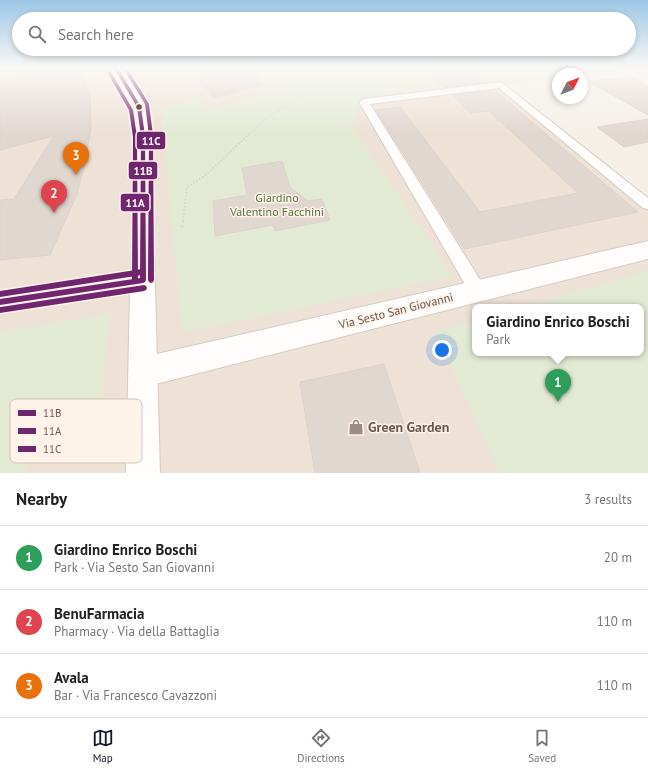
<!DOCTYPE html>
<html lang="en">
<head>
<meta charset="utf-8">
<style>
  body { margin:0; font-family:"PT Sans",sans-serif; background:#f2f2f2; color:#222 }
  .compass { position:absolute; left:552px; top:68px; width:36px; height:36px; border-radius:50%; background:#fff; box-shadow:0 2px 6px #0003; rotate:48deg }
  .you { position:absolute; left:442px; top:350px; width:14px; height:14px; margin:-10px; border:3px solid #fff; border-radius:50%; background:#1a73e8; box-shadow:0 0 0 6px #1a73e833 }
  .badge { display:grid; place-items:center; width:26px; height:26px; border-radius:50%; background:#111827; color:#fff; font-size:13px; font-weight:700 }
  .pin { position:absolute; translate:-50% -33px; filter:drop-shadow(0 1px 2px #0008) }
  .pin::after { content:''; position:absolute; top:21px; width:14px; height:12px; background:inherit; clip-path:polygon(0 0,100% 0,50% 100%) }
  .popup { position:absolute; left:472px; top:304px; width:172px; height:52px; box-sizing:border-box; display:grid; place-content:center; border-radius:8px; background:#fff; filter:drop-shadow(0 1px 3px #0005); font-size:13px; white-space:nowrap; color:#767676 }
  .popup b { font-size:15px; color:#222 }
  .popup::after { content:''; position:absolute; left:50%; top:100%; margin-left:-8px; border:8px solid transparent; border-top-color:#fff }
  .list { margin:0; padding:0; list-style:none }
  h2 { display:flex; justify-content:space-between; align-items:center; height:52px; margin:0; padding:0 16px; font-size:17px }
  h2 small { font-size:13px; font-weight:400; color:#767676 }
  .list li { display:grid; grid-template-columns:26px 1fr auto; gap:12px; align-items:center; box-sizing:border-box; height:64px; padding:0 16px; border-top:1px solid #e0e0e0 }
  .list b { display:block; font-size:15px; white-space:nowrap }
  .list p { margin:0; font-size:13px; white-space:nowrap; color:#767676 }
  .list em { font-size:13px; font-style:normal; color:#767676 }
  .icon { flex:none; width:22px; height:22px; fill:none; stroke:currentColor; stroke-width:2; stroke-linecap:round; stroke-linejoin:round }
  .map { position:relative; flex:none; width:648px; height:473px; overflow:hidden }
  .search { position:absolute; background:#fff; box-shadow:0 2px 6px #0003; left:12px; right:12px; top:12px; height:44px; display:flex; align-items:center; gap:10px; box-sizing:border-box; padding:0 14px; border-radius:22px; color:#767676; font-size:15px }
  .sheet { height:244px; background:#fff }
  nav { display:flex; justify-content:space-around; align-items:center; box-sizing:border-box; height:56px; border-top:1px solid #e0e0e0; background:#fff; font-size:11px; color:#767676 }
  nav a { display:grid; justify-items:center; gap:2px }
  nav .on { color:#111827 }
  .map>svg:first-child { display:block }
  .residential { fill:#eee1d6; fill-rule:evenodd }
  .green { fill:#e3ead4 }
  .building { fill:#e1d7d1; stroke:#ddd2cb }
  .lines { fill:none; stroke-linecap:round; stroke-linejoin:round }
  .lane-casing { stroke:#d3ccc7; stroke-width:2 }
  .street-casing { stroke:#d3ccc7; stroke-width:2 }
  .secondary-casing { stroke:#d4cac5; stroke-width:2 }
  .path-far2 { stroke:#d6ceca; stroke-width:1.5; stroke-dasharray:0.5 2; stroke-linecap:butt }
  .path-far1 { stroke:#d6ceca; stroke-width:2; stroke-dasharray:1 2.5; stroke-linecap:butt }
  .path { stroke:#d6ceca; stroke-width:2.5; stroke-dasharray:1 3.5; stroke-linecap:butt }
  .lane { fill:#fefdfc; fill-rule:evenodd }
  .street { fill:#fefdfc; fill-rule:evenodd }
  .secondary { fill:#fefdfc; fill-rule:evenodd }
  .bus-1-casing { stroke:#fdf3e9; stroke-width:3 }
  .bus-2-casing { stroke:#fdf3e9; stroke-width:3 }
  .bus-3-casing { stroke:#fdf3e9; stroke-width:3 }
  .bus-1 { fill:#70266f; fill-rule:evenodd }
  .bus-2 { fill:#70266f; fill-rule:evenodd }
  .bus-3 { fill:#70266f; fill-rule:evenodd }
  .bus-dot { fill:#6f554c; stroke:#fdf3e9; stroke-width:1.5 }
  .labels { text-anchor:middle; stroke-width:3; stroke-linejoin:round; paint-order:stroke }
  .park-label { font-size:12px; fill:#577445; stroke:#fdf3e9 }
  .street-label { font-size:12px; fill:#6f554c; stroke:#fdf3e9 }
  .near-poi-label { font-size:14px; font-weight:bold; fill:#6f554c; stroke:#fdf3e9; text-anchor:start }
  .key { fill:#fdf3e9; stroke:#d2c4ba; stroke-width:1 }
  .key-label { font-size:11px; fill:#6f554c }
  .line-badge { stroke:#fdf3e9; stroke-width:1.5 }
  .badge-label { font-size:11px; text-anchor:middle; font-weight:bold; fill:#fff }
</style>
</head>
<body>
<div class="map">
<svg width="648" height="473" viewBox="0 0 648 473">
  <rect width="100%" height="100%" fill="#f5efe8"/>
  <!-- residential -->
  <path class="residential" d="M 0,68 L 480,68 L 648,204 L 648,473 L 0,473 ZM 475,307 L 641,307 L 641,353 L 475,353 Z"/>
  <!-- green -->
  <path class="green" d="M 254,68 L 641,68 L 582,75 L 582,74 L 558,74 L 558,78 L 364,102 L 350,124 L 454,276 L 182,333 L 161,109 L 196,98 L 210,110 L 276,91 Z
    M 648,271 L 648,473 L 500,473 L 435,331 L 475,320 L 475,353 L 641,353 L 641,307 L 521,307 Z
    M 110,313 L 98,432 L 30,455 L 25,473 L 0,473 L 0,332 Z"/>
  <!-- building -->
  <path class="building" d="M 21,68 L 77,68 L 90,95 L 91,128 L 84,167 L 77,194 L 50,255 L 0,260 L 0,200 L 14,199 L 54,136 L 0,150 L 0,84 L 25,78 Z
    M 239,68 L 248,68 L 263,85 L 214,98 L 198,79 Z
    M 424,68 L 467,68 L 485,83 L 444,88 Z
    M 631,76 L 648,86 L 648,115 L 589,82 Z
    M 494,90 L 638,212 L 464,249 L 376,110 L 400,107 L 480,212 L 578,193 L 489,111 L 471,113 L 452,95 Z
    M 648,119 L 648,142 L 624,147 L 597,127 Z
    M 282,161 L 290,187 L 308,201 L 322,199 L 330,220 L 275,231 L 273,225 L 215,236 L 213,201 L 247,195 L 242,168 Z
    M 384,364 L 420,473 L 315,473 L 300,382 Z"/>
  <g class="lines">
    <!-- lane casing -->
    <g class="lane-casing">
      <path id="lane" d="M 501,82 L 648,198 L 648,209 L 643,208 L 499,88 L 370,104 L 484,286 L 486,291 L 484,296 L 478,298 L 472,296 L 359,102 L 364,99 Z"/>
    </g>
    <!-- street casing -->
    <g class="street-casing">
      <path id="street" d="M 648,241 L 648,259 L 144,387 L 134,382 L 129,372 L 134,362 L 144,357 Z"/>
    </g>
    <!-- secondary casing -->
    <g class="secondary-casing">
      <path id="secondary" d="M 110,68 L 122,68 L 146,107 L 151,136 L 160,473 L 126,473 L 130,292 L 0,313 L 0,291 L 131,272 L 135,136 L 132,107 Z"/>
    </g>
    <!-- path-far2 -->
    <path class="path-far2" d="M 475,68 L 481,70
      M 572,74 L 622,68
      M 517,77 L 529,79 L 558,76
      M 309,94 L 354,90
      M 248,135 L 269,116 L 308,94 L 313,84 L 328,68"/>
    <!-- path-far1 -->
    <path class="path-far1" d="M 183,221 L 187,187 L 207,174 L 249,134"/>
    <!-- path -->
    <path class="path" d="M 182,227 L 183,220"/>
    <!-- lane -->
    <use href="#lane" class="lane"/>
    <!-- street -->
    <use href="#street" class="street"/>
    <!-- secondary -->
    <use href="#secondary" class="secondary"/>
    <!-- bus-1 casing -->
    <g class="bus-1-casing">
      <path id="bus-1" d="M 114,68 L 118,68 L 141,107 L 145,136 L 146,280 L 145,282 L 143,283 L 0,305 L 0,299 L 140,278 L 141,136 L 137,107 Z"/>
    </g>
    <!-- bus-2 casing -->
    <g class="bus-2-casing">
      <path id="bus-2" d="M 108,71 L 111,72 L 133,110 L 137,137 L 138,280 L 137,282 L 135,283 L 133,282 L 132,280 L 133,137 L 129,110 L 107,72 Z
        M 144,285 L 146,286 L 147,288 L 146,290 L 144,291 L 0,313 L 0,307 L 1,307 Z"/>
    </g>
    <!-- bus-3 casing -->
    <g class="bus-3-casing">
      <path id="bus-3" d="M 123,68 L 127,68 L 149,104 L 153,135 L 154,280 L 153,282 L 151,283 L 149,282 L 148,280 L 149,135 L 145,104 Z
        M 142,269 L 144,270 L 145,272 L 144,274 L 142,275 L 0,297 L 0,291 Z"/>
    </g>
    <!-- bus-1 -->
    <use href="#bus-1" class="bus-1"/>
    <!-- bus-2 -->
    <use href="#bus-2" class="bus-2"/>
    <!-- bus-3 -->
    <use href="#bus-3" class="bus-3"/>
  </g>
  <!-- sky -->
  <linearGradient id="sky" x2="0" y2="1"><stop stop-color="#9dc7e6"/><stop offset="0.51" stop-color="#faf8f5"/><stop offset="1" stop-color="#faf8f5" stop-opacity="0"/></linearGradient>
  <rect width="648" height="134" fill="url(#sky)"/>
  <!-- icons -->
  <defs>
    <g id="shop-bare" transform="scale(1.2)"><path d="M-5-2.5h2.3a2.7 3.5 0 0 1 5.4 0H5L5.5 6h-11ZM-1.5-2.5h3a1.5 2.3 0 0 0-3 0Z" fill="#9e8b83" stroke="#fdf3e9" stroke-width="2.5" paint-order="stroke"/></g>
  </defs>
  <g fill-rule="evenodd">
    <use href="#shop-bare" x="356" y="427"/>
  </g>
  <!-- markers -->
  <circle class="bus-dot" cx="139" cy="107" r="3.5"/>
  <g class="labels">
    <!-- park labels -->
    <g class="park-label">
      <text x="277" y="202">Giardino<tspan x="277" dy="14">Valentino Facchini</tspan></text>
    </g>
    <!-- street labels -->
    <g class="street-label">
      <text transform="translate(396 311) rotate(-14)" y="4">Via Sesto San Giovanni</text>
    </g>
    <!-- near-poi labels -->
    <g class="near-poi-label">
      <text x="368" y="432">Green Garden</text>
    </g>
  </g>
  <!-- legend -->
  <rect x="10" y="399" width="132" height="64" rx="6" class="key"/>
  <rect x="18" y="410" width="18" height="6" fill="#70266f"/>
  <rect x="18" y="428" width="18" height="6" fill="#70266f"/>
  <rect x="18" y="446" width="18" height="6" fill="#70266f"/>
  <g class="key-label">
    <text x="43" y="417">11B</text>
    <text x="43" y="435">11A</text>
    <text x="43" y="453">11C</text>
  </g>
  <g class="line-badge">
    <rect x="136" y="131" width="30" height="19" rx="4" fill="#70266f"/>
    <rect x="128" y="161" width="30" height="19" rx="4" fill="#70266f"/>
    <rect x="120" y="193" width="30" height="19" rx="4" fill="#70266f"/>
  </g>
  <g class="badge-label">
    <text x="151" y="145">11C</text>
    <text x="143" y="175">11B</text>
    <text x="135" y="207">11A</text>
  </g>
</svg>
<svg class="compass" viewBox="-18 -18 36 36"><path d="M0-13l5 13h-10z" fill="#e53935"/><path d="M0 13l5-13h-10z" fill="#767676"/></svg>
<div class="you"></div>
<div class="pin badge" style="left:558px;top:402px;background:#2e9e5b">1</div>
<div class="popup"><b>Giardino Enrico Boschi</b>Park</div>
<div class="pin badge" style="left:54px;top:213px;background:#e0444e">2</div>
<div class="pin badge" style="left:76px;top:175px;background:#e8710a">3</div>
<div class="search"><svg class="icon" aria-label="search" viewBox="0 0 24 24"><circle cx="10" cy="10" r="6"/><path d="M15 15l6 6"/></svg>Search here</div>
</div>
<section class="sheet">
<h2>Nearby<small>3 results</small></h2>
<ul class="list">
<li><span class="badge" style="background:#2e9e5b">1</span><div><b>Giardino Enrico Boschi</b><p>Park · Via Sesto San Giovanni</p></div><em>20 m</em></li>
<li><span class="badge" style="background:#e0444e">2</span><div><b>BenuFarmacia</b><p>Pharmacy · Via della Battaglia</p></div><em>110 m</em></li>
<li><span class="badge" style="background:#e8710a">3</span><div><b>Avala</b><p>Bar · Via Francesco Cavazzoni</p></div><em>110 m</em></li>
</ul>
</section>
<nav>
<a class="on"><svg class="icon" aria-label="map" viewBox="0 0 24 24"><path d="M3 6l6-2 6 2 6-2v14l-6 2-6-2-6 2zM9 4v14M15 6v14"/></svg>Map</a>
<a><svg class="icon" aria-label="directions" viewBox="0 0 24 24"><path d="M12 3l9 9-9 9-9-9zM9 14v-3h6M13 9l2 2-2 2"/></svg>Directions</a>
<a><svg class="icon" aria-label="saved" viewBox="0 0 24 24"><path d="M7 4h10v16l-5-4-5 4z"/></svg>Saved</a>
</nav>
</body>
</html>
